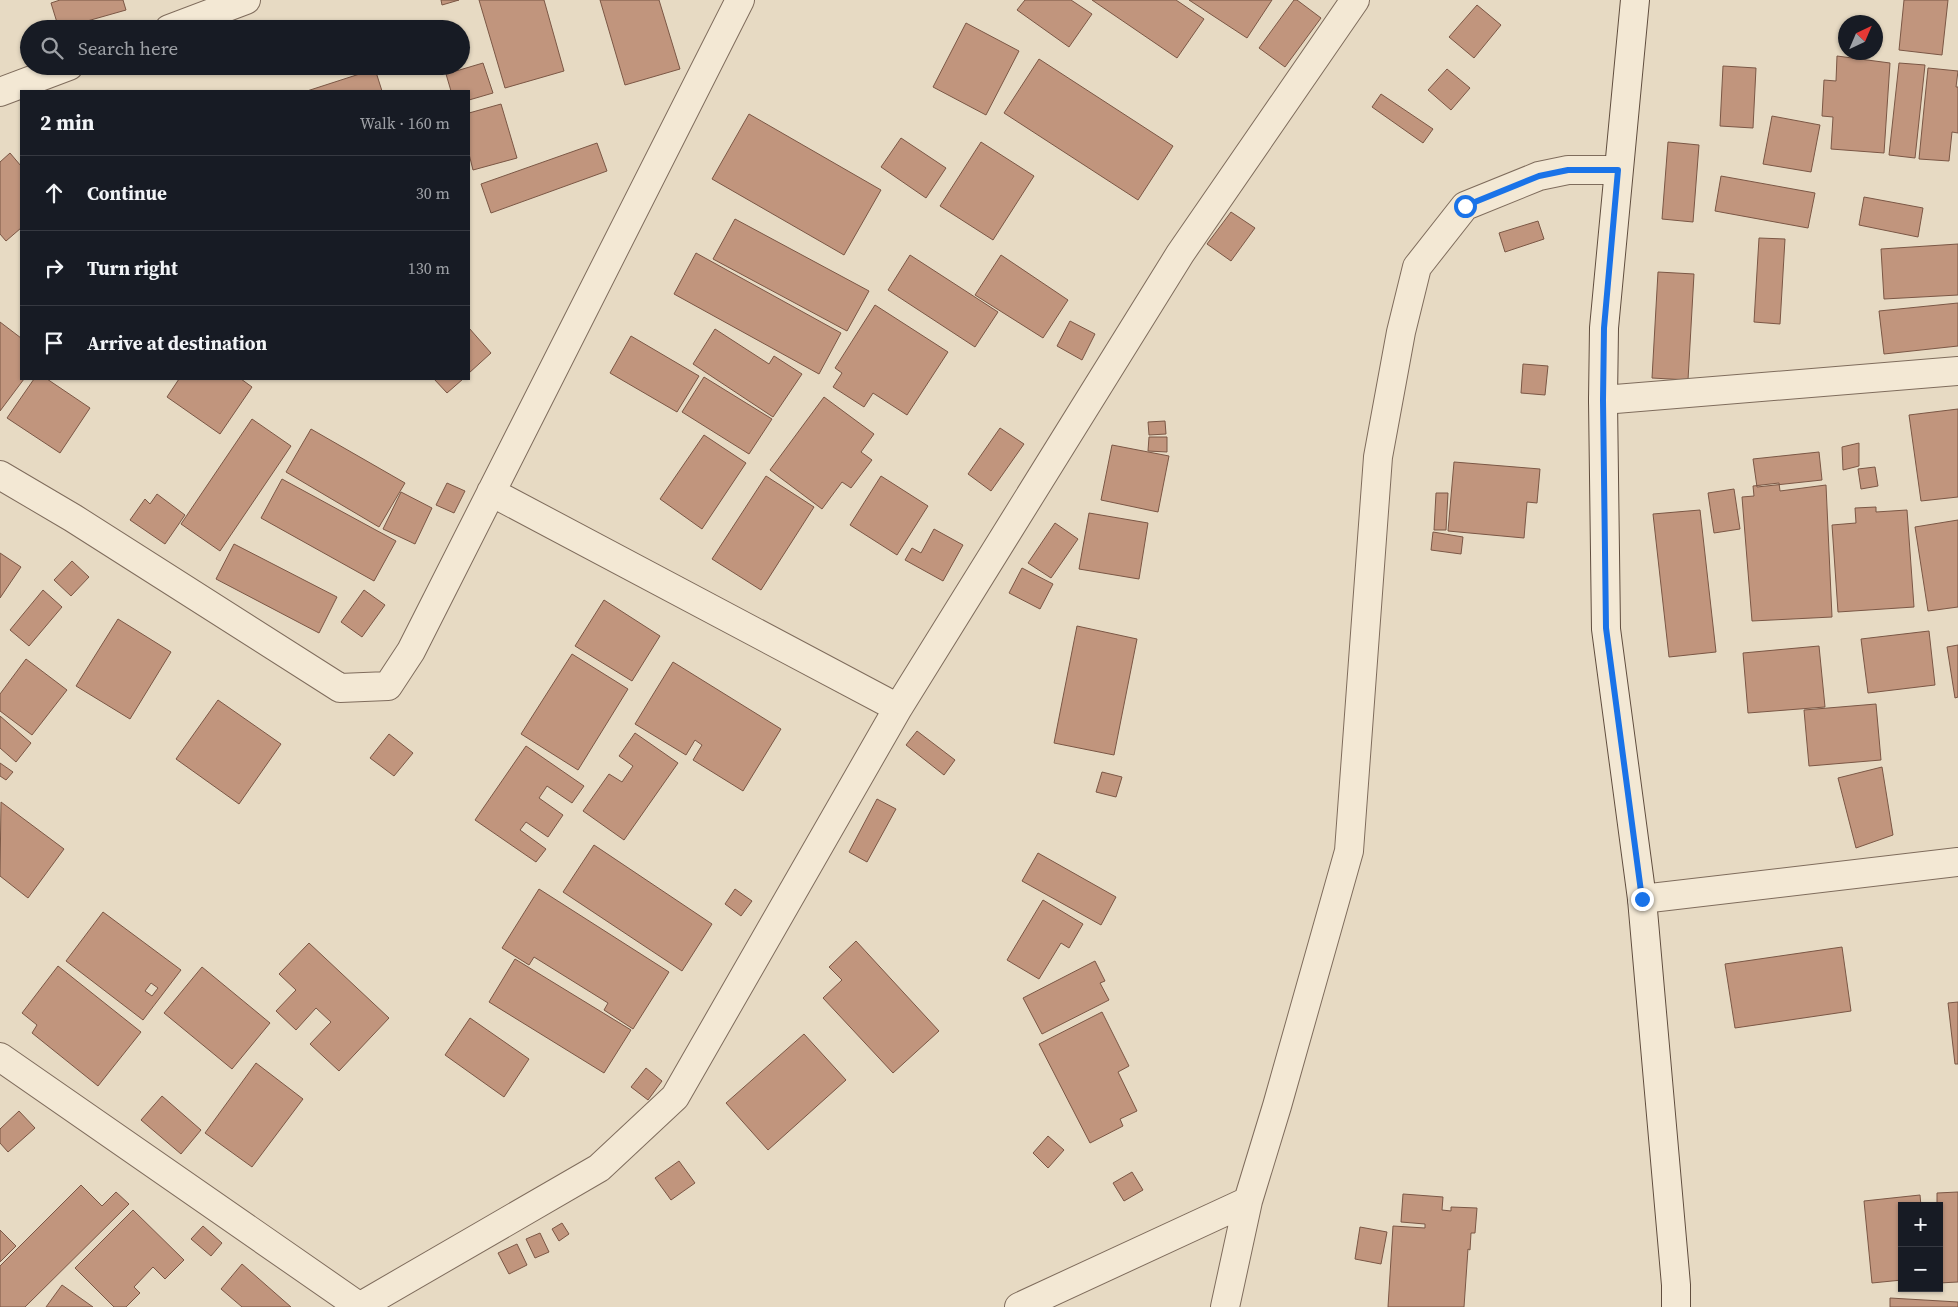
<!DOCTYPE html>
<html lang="en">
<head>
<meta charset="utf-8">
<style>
  body { margin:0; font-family:"Source Serif 4",serif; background:#242831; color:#f1f3f6 }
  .controls { position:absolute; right:15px; bottom:15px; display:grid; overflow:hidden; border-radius:0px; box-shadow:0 1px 4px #0004 }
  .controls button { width:45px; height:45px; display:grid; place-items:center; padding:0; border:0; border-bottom:1px solid #363941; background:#171b24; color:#f1f3f6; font:25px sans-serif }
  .compass { position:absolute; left:1838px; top:15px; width:45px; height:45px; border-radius:50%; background:#171b24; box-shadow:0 1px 4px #0004; rotate:44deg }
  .stop { position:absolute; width:15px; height:15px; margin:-11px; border:4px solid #1a73e8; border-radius:50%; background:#fff }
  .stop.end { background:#1a73e8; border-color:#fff; box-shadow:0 1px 5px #0008 }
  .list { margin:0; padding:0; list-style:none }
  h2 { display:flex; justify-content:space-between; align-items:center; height:65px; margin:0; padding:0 20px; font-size:21px }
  h2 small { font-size:16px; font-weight:400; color:#9ea1a6 }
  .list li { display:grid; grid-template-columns:32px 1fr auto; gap:15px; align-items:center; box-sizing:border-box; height:75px; padding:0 20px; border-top:1px solid #363941 }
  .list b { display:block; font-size:19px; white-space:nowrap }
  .list em { font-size:16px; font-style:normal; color:#9ea1a6 }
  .icon { flex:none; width:28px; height:28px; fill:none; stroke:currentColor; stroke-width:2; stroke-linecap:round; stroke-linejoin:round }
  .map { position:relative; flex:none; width:1958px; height:1307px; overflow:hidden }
  .search { position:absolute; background:#171b24; box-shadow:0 1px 4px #0004; left:20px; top:20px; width:450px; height:55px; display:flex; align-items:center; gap:12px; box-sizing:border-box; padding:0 18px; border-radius:28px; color:#9ea1a6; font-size:19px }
  .panel { position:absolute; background:#171b24; box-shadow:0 1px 4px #0004; left:20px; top:90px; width:450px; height:290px; border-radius:0px }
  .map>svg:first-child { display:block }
  .building { fill:#c1957d; stroke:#7b5745; fill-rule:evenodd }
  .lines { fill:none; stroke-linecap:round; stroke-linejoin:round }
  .street-casing { stroke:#7f6c5c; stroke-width:30 }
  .secondary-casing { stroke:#614e3f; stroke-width:30 }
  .street { stroke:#f3e8d4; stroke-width:28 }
  .secondary { stroke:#f3e8d4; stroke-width:28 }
  .route { stroke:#1a73e8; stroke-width:6 }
</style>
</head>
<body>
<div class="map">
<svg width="1958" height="1307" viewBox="0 0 1958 1307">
  <rect width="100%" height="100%" fill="#e7dac3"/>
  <!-- building -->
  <path class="building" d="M 60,0 L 123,0 L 126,10 L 59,29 L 51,3 Z
    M 441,0 L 459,0 L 442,5 Z
    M 479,0 L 544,0 L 564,71 L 505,88 Z
    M 600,0 L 659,0 L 680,69 L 625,85 Z
    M 1025,0 L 1071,0 L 1092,14 L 1069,47 L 1017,10 Z
    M 1092,0 L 1176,0 L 1204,19 L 1177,58 Z
    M 1189,0 L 1272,0 L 1247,38 Z
    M 1294,0 L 1297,0 L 1321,18 L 1285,67 L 1259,48 Z
    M 1904,0 L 1948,0 L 1942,55 L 1899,50 Z
    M 1477,5 L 1501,25 L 1474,58 L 1449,37 Z
    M 966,23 L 1019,51 L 986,115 L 933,87 Z
    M 1837,56 L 1890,63 L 1884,153 L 1831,149 L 1833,117 L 1822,116 L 1824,80 L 1836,81 Z
    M 1039,59 L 1173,146 L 1138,200 L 1004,113 Z
    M 483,63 L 493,93 L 469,100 L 469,91 L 451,91 L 446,74 Z
    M 1899,63 L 1925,65 L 1915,158 L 1889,155 Z
    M 1723,66 L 1756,68 L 1753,128 L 1720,126 Z
    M 1928,68 L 1958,71 L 1956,87 L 1958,87 L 1958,133 L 1952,132 L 1949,161 L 1919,159 Z
    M 375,69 L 382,91 L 307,91 Z
    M 1447,69 L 1470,88 L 1451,110 L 1428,90 Z
    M 1381,94 L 1433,129 L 1423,143 L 1372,107 Z
    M 501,104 L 517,158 L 473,170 L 469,154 L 469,113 Z
    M 749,114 L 881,190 L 844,255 L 712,179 Z
    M 1772,116 L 1820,125 L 1811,172 L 1763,164 Z
    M 901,138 L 946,168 L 926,198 L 881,167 Z
    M 981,142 L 1034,176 L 993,240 L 940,206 Z
    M 1668,142 L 1699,145 L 1693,222 L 1662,219 Z
    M 597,143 L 607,171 L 491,213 L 481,184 Z
    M 10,153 L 21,166 L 21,228 L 6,241 L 0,234 L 0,162 Z
    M 1721,176 L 1815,193 L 1808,228 L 1715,211 Z
    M 1864,197 L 1923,208 L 1918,237 L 1859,225 Z
    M 1231,212 L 1255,228 L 1231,261 L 1207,244 Z
    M 735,219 L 869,291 L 847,331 L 713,259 Z
    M 1538,221 L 1544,239 L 1505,252 L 1499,233 Z
    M 1759,238 L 1785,239 L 1780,324 L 1754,322 Z
    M 1958,244 L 1958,295 L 1884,299 L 1881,249 Z
    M 696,253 L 841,333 L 819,374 L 674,294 Z
    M 910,255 L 998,312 L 975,347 L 888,290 Z
    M 1001,255 L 1068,300 L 1043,338 L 975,295 Z
    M 1658,272 L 1694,274 L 1688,380 L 1652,378 Z
    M 1958,303 L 1958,346 L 1884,354 L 1879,311 Z
    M 875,305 L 948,352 L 907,415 L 873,393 L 864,407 L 833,387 L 842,373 L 835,368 Z
    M 1070,321 L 1095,334 L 1082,360 L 1057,346 Z
    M 0,322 L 21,338 L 21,379 L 24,379 L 0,411 Z
    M 469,328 L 491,353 L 469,373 Z
    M 715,329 L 769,364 L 774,356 L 802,374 L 773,417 L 693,364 Z
    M 631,336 L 699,376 L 677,412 L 610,373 Z
    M 1523,364 L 1548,366 L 1545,395 L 1521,393 Z
    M 704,377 L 772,419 L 749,454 L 682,412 Z
    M 34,379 L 47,379 L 90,408 L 60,453 L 7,418 Z
    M 179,379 L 241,379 L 252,387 L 220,434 L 167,397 Z
    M 434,379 L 463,379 L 447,393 Z
    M 824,397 L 874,434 L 861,452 L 872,460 L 851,488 L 842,482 L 822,509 L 770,470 Z
    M 1958,409 L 1958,497 L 1921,501 L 1909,415 Z
    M 252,419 L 291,446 L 220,551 L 181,524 Z
    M 1165,421 L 1166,434 L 1149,435 L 1148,422 Z
    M 1000,428 L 1024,444 L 991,491 L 968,474 Z
    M 311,429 L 405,483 L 379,527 L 286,472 Z
    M 704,435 L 746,463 L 702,529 L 660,499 Z
    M 1149,437 L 1167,437 L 1167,452 L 1148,451 Z
    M 1859,443 L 1859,466 L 1843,470 L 1842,447 Z
    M 1112,445 L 1169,456 L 1158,512 L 1101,500 Z
    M 1819,452 L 1822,480 L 1757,487 L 1753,459 Z
    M 1454,462 L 1540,469 L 1537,503 L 1527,502 L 1524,538 L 1448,531 Z
    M 1875,467 L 1878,486 L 1861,489 L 1858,469 Z
    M 766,476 L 814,507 L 761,590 L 712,559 Z
    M 881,476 L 928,506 L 897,555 L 850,525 Z
    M 282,479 L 396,541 L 374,581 L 261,518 Z
    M 447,483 L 465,491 L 454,513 L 436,505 Z
    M 1779,483 L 1780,491 L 1826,485 L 1832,617 L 1752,621 L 1742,497 L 1754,496 L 1753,486 Z
    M 1734,489 L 1740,529 L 1714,533 L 1708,493 Z
    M 401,492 L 432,508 L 415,544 L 383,529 Z
    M 1436,493 L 1448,493 L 1446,530 L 1434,530 Z
    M 157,494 L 185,515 L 165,544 L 130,520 L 145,499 L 150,504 Z
    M 1876,507 L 1876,512 L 1907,510 L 1914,607 L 1838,612 L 1832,525 L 1856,523 L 1855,508 Z
    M 1700,510 L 1716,652 L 1669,657 L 1653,514 Z
    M 1089,513 L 1148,523 L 1139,579 L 1079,569 Z
    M 1958,520 L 1958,607 L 1928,611 L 1915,527 Z
    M 1055,523 L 1078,539 L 1051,578 L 1028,563 Z
    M 934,529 L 963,545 L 943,581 L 905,560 L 912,548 L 921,553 Z
    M 1433,532 L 1463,537 L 1461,554 L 1431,550 Z
    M 234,544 L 337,597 L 319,633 L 216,579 Z
    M 0,553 L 21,567 L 0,598 Z
    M 72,561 L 89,577 L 71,596 L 54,580 Z
    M 1022,568 L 1053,584 L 1040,609 L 1009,593 Z
    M 43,590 L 62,607 L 29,646 L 10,630 Z
    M 364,590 L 385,605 L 362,637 L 341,622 Z
    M 604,600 L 660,636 L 632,681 L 575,646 Z
    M 118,619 L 171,652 L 130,719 L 76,686 Z
    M 1077,626 L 1137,639 L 1114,755 L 1054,743 Z
    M 1929,631 L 1935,685 L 1868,693 L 1861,639 Z
    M 1958,645 L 1958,697 L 1955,698 L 1947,647 Z
    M 1819,646 L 1825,707 L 1748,713 L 1743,653 Z
    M 572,654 L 628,689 L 578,770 L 521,734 Z
    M 26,659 L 67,690 L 32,735 L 0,711 L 0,694 Z
    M 673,662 L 781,729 L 743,791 L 693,760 L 702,745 L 695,740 L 686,755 L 635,724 Z
    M 218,700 L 281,744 L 239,804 L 176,759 Z
    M 1876,704 L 1881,760 L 1809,766 L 1804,710 Z
    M 0,716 L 31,743 L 16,762 L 0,748 Z
    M 917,731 L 955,760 L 944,775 L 906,745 Z
    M 635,733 L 678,763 L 624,840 L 583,811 L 609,774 L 622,782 L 633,766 L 619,756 Z
    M 389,734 L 413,753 L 394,776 L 370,758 Z
    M 526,746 L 584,786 L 572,803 L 547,786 L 539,798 L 563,815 L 548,837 L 526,822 L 520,830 L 546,849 L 536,862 L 475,820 Z
    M 0,763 L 13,772 L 6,780 L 0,776 Z
    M 1882,767 L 1893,835 L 1856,848 L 1838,778 Z
    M 1102,772 L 1122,777 L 1116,797 L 1096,792 Z
    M 877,799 L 896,809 L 867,862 L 849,852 Z
    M 1,802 L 64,849 L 28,898 L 0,876 Z
    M 594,845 L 712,924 L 682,971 L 563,892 Z
    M 1038,853 L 1116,897 L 1101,925 L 1022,881 Z
    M 539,889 L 669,972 L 633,1029 L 604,1010 L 608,1003 L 534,957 L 529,965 L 502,948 Z
    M 735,889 L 752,901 L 741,916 L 725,904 Z
    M 1043,900 L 1083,924 L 1069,948 L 1061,943 L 1039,979 L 1007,960 Z
    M 103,912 L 181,970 L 143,1020 L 66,961 ZM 151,983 L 158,988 L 152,996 L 145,991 Z
    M 856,941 L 939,1031 L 893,1073 L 823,998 L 842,980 L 829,967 Z
    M 309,943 L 389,1018 L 339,1071 L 310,1044 L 331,1022 L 316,1008 L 296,1030 L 276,1011 L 296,990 L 279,974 Z
    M 1842,947 L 1851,1011 L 1735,1028 L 1725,964 Z
    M 515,959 L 631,1030 L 604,1073 L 489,1002 Z
    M 1095,961 L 1105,981 L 1100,983 L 1109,1000 L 1042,1034 L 1023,998 Z
    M 58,966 L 141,1032 L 98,1086 L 32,1033 L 37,1025 L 22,1013 Z
    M 202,967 L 270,1023 L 232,1069 L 164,1013 Z
    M 1958,1002 L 1958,1064 L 1955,1064 L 1948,1003 Z
    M 1102,1012 L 1129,1066 L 1118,1072 L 1137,1111 L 1120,1119 L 1123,1126 L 1090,1143 L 1039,1044 Z
    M 470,1018 L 529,1059 L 504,1097 L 445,1055 Z
    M 804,1034 L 846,1080 L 768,1150 L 726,1103 Z
    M 256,1063 L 303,1099 L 252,1167 L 205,1133 Z
    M 646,1068 L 662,1081 L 648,1100 L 631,1087 Z
    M 162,1096 L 201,1130 L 181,1154 L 141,1120 Z
    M 19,1111 L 35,1128 L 8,1152 L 0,1143 L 0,1129 Z
    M 1048,1136 L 1064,1150 L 1048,1168 L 1033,1153 Z
    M 679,1161 L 695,1183 L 671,1200 L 655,1178 Z
    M 1132,1172 L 1143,1190 L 1124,1201 L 1113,1183 Z
    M 81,1185 L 102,1206 L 116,1192 L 129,1204 L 25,1307 L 0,1307 L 0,1266 Z
    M 1958,1192 L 1958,1282 L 1939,1283 L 1939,1239 L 1941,1239 L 1939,1238 L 1939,1206 L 1937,1206 L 1937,1193 Z
    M 1403,1194 L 1443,1197 L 1442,1210 L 1451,1211 L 1451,1207 L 1477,1208 L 1475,1233 L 1471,1233 L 1470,1250 L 1468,1249 L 1464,1307 L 1388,1307 L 1393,1226 L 1425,1228 L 1425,1224 L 1401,1222 Z
    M 1920,1195 L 1921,1206 L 1902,1206 L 1902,1280 L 1872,1283 L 1864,1201 Z
    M 133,1210 L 184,1260 L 165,1279 L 153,1267 L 134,1287 L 140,1293 L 126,1307 L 114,1307 L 75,1268 Z
    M 562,1223 L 569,1234 L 559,1241 L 552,1229 Z
    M 203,1226 L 222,1243 L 211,1256 L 191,1239 Z
    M 1360,1227 L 1387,1232 L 1381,1264 L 1355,1259 Z
    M 0,1230 L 16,1246 L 0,1262 Z
    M 540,1233 L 549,1252 L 535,1258 L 526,1239 Z
    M 517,1244 L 527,1265 L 509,1274 L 498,1253 Z
    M 242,1264 L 291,1307 L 242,1307 L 221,1289 Z
    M 62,1285 L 93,1307 L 46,1307 Z
    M 1890,1298 L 1958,1302 L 1958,1307 L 1890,1307 Z"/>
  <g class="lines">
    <!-- street casing -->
    <g class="street-casing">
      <path id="street" d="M 169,29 L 246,0
        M 0,92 L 69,66
        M 1603,400 L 1958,371
        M 0,475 L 73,518 L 340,688 L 388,686 L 411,651 L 740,0
        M 491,492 L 898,708
        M 1642,899 L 1958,862
        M 0,1057 L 360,1307
        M 359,1307 L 599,1168 L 675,1097 L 898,708 L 1180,254 L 1355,0
        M 1019,1307 L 1248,1201
        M 1225,1307 L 1248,1201 L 1277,1106 L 1349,851 L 1378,457 L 1401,332 L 1417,267 L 1465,206 L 1539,176 L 1568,170 L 1618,170"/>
    </g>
    <!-- secondary casing -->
    <g class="secondary-casing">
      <path id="secondary" d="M 1635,0 L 1604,328 L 1603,400 L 1606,629 L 1642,899 L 1676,1285 L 1676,1307"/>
    </g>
    <!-- street -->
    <use href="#street" class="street"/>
    <!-- secondary -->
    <use href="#secondary" class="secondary"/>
  </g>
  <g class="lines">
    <!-- route -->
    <path class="route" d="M 1465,206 L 1539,176 L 1568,170 L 1618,170 L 1604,328 L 1603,400 L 1606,628 L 1642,899"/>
  </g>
</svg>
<div class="controls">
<button>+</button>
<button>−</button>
</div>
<svg class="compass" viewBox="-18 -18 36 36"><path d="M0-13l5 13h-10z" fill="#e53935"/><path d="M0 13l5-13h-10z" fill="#9ea1a6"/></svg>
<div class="stop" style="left:1465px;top:206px"></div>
<div class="stop end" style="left:1642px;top:899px"></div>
<div class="search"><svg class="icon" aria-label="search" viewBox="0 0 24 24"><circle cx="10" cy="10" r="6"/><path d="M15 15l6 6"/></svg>Search here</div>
<section class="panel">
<h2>2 min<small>Walk · 160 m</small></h2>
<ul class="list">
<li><svg class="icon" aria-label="ahead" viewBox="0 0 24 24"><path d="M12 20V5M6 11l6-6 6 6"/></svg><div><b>Continue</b></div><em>30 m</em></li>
<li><svg class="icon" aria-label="right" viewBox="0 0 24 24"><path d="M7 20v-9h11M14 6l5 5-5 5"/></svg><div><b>Turn right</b></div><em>130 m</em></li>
<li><svg class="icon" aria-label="arrive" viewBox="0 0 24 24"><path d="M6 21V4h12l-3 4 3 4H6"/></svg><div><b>Arrive at destination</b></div></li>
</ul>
</section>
</div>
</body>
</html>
